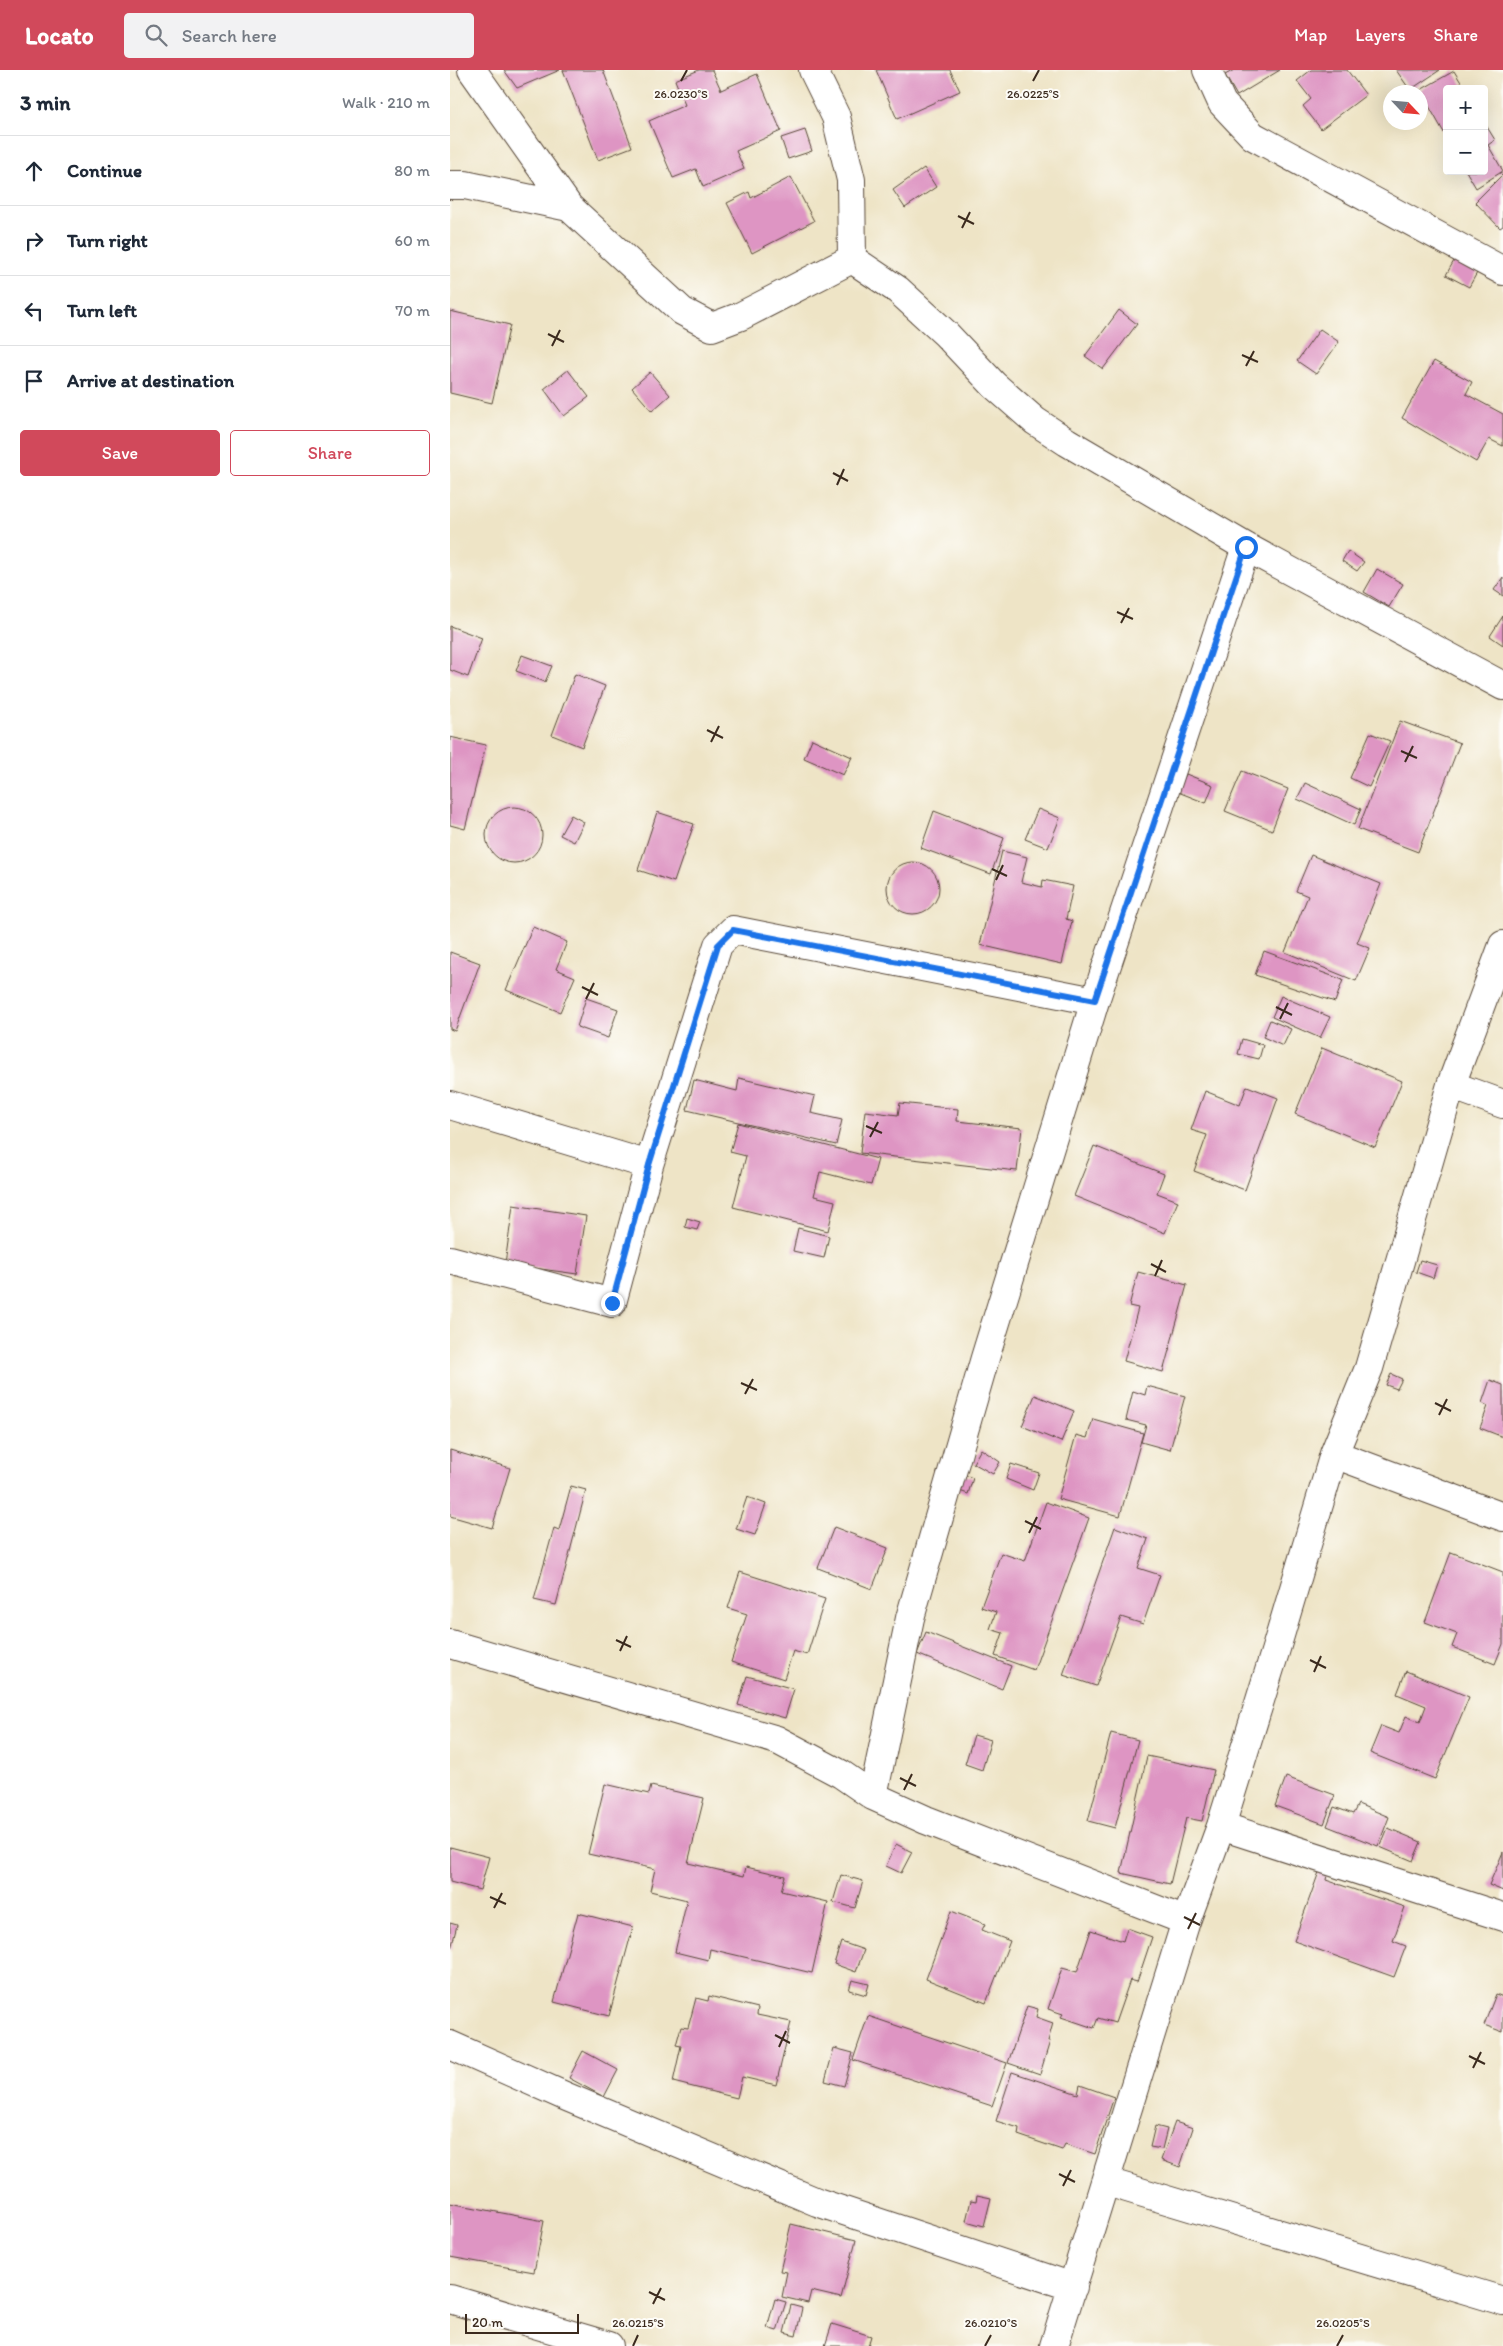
<!DOCTYPE html>
<html lang="en">
<head>
<meta charset="utf-8">
<style>
  body { margin:0; font-family:Itim,sans-serif; background:#f2f2f3; color:#1f2937 }
  .controls { position:absolute; right:15px; top:15px; display:grid; overflow:hidden; border-radius:5px; box-shadow:0 5px 20px #0002 }
  .controls button { width:45px; height:45px; display:grid; place-items:center; padding:0; border:0; border-bottom:1px solid #e0e1e3; background:#fff; color:#1f2937; font:25px sans-serif }
  .compass { position:absolute; left:933px; top:15px; width:45px; height:45px; border-radius:50%; background:#fff; box-shadow:0 5px 20px #0002; rotate:116deg }
  .scale { position:absolute; left:15px; bottom:12px; width:114px; box-sizing:border-box; padding-left:5px; border:2px solid #3b2a1e; border-top:0; font-size:14px; line-height:18px; white-space:nowrap; color:#3b2a1e; -webkit-text-stroke:4px #fdfcf7; paint-order:stroke }
  .stop { position:absolute; width:15px; height:15px; margin:-11px; border:4px solid #1a73e8; border-radius:50%; background:#fff }
  .stop.end { background:#1a73e8; border-color:#fff; box-shadow:0 1px 5px #0008 }
  .list { margin:0; padding:0; list-style:none }
  h2 { display:flex; justify-content:space-between; align-items:center; height:65px; margin:0; padding:0 20px; font-size:21px }
  h2 small { font-size:16px; font-weight:400; color:#747a83 }
  .list li { display:grid; grid-template-columns:32px 1fr auto; gap:15px; align-items:center; box-sizing:border-box; height:70px; padding:0 20px; border-top:1px solid #e0e1e3 }
  .list b { display:block; font-size:19px; white-space:nowrap }
  .list em { font-size:16px; font-style:normal; color:#747a83 }
  .actions { display:flex; gap:10px; padding:15px 20px }
  .actions a { flex:1; padding:11px 0; border:1px solid #d1495b; border-radius:5px; text-align:center; font-size:18px; color:#d1495b }
  .actions .main { background:#d1495b; color:#fff }
  .icon { flex:none; width:28px; height:28px; fill:none; stroke:currentColor; stroke-width:2; stroke-linecap:round; stroke-linejoin:round }
  .map { position:relative; flex:none; width:1053px; height:2276px; overflow:hidden }
  header { display:flex; align-items:center; gap:30px; box-sizing:border-box; height:70px; padding:0 25px; background:#d1495b; color:#fff }
  header strong { font-size:24px }
  nav { display:flex; gap:28px; margin-inline-start:auto; font-size:18px }
  .search { width:350px; height:45px; background:#f2f2f3; display:flex; align-items:center; gap:12px; box-sizing:border-box; padding:0 18px; border-radius:5px; color:#747a83; font-size:19px }
  main { display:flex }
  aside { flex:1; background:#fff }
  .map>svg:first-child { display:block }
  .building { fill:#de95c3 }
  .lines { fill:none; stroke-linecap:round; stroke-linejoin:round }
  .minor-casing { stroke:#564637; stroke-width:30 }
  .minor { stroke:#fff; stroke-width:28 }
  .route { stroke:#1a73e8; stroke-width:6 }
  .ticks { fill:none; stroke:#3b2a1e; stroke-width:2 }
  .ticks-label { font-size:12px; text-anchor:middle; fill:#3b2a1e; stroke:#fdfcf7; stroke-width:4; stroke-linejoin:round; paint-order:stroke }
</style>
</head>
<body>
<header>
<strong>Locato</strong>
<div class="search"><svg class="icon" aria-label="search" viewBox="0 0 24 24"><circle cx="10" cy="10" r="6"/><path d="M15 15l6 6"/></svg>Search here</div>
<nav><a>Map</a><a>Layers</a><a>Share</a></nav>
</header>
<main>
<aside>
<h2>3 min<small>Walk · 210 m</small></h2>
<ul class="list">
<li><svg class="icon" aria-label="ahead" viewBox="0 0 24 24"><path d="M12 20V5M6 11l6-6 6 6"/></svg><div><b>Continue</b></div><em>80 m</em></li>
<li><svg class="icon" aria-label="right" viewBox="0 0 24 24"><path d="M7 20v-9h11M14 6l5 5-5 5"/></svg><div><b>Turn right</b></div><em>60 m</em></li>
<li><svg class="icon" aria-label="left" viewBox="0 0 24 24"><path d="M17 20v-9H6M10 6l-5 5 5 5"/></svg><div><b>Turn left</b></div><em>70 m</em></li>
<li><svg class="icon" aria-label="arrive" viewBox="0 0 24 24"><path d="M6 21V4h12l-3 4 3 4H6"/></svg><div><b>Arrive at destination</b></div></li>
</ul>
<div class="actions"><a class="main">Save</a><a>Share</a></div>
</aside>
<div class="map">
<svg width="1053" height="2276" viewBox="0 0 1053 2276">
  <rect width="100%" height="100%" fill="#fdfcf7"/>
  <filter id="ink" filterUnits="userSpaceOnUse"><feTurbulence type="fractalNoise" baseFrequency=".02" numOctaves="2"/><feDisplacementMap in="SourceGraphic" scale="10" xChannelSelector="R" yChannelSelector="G"/><feConvolveMatrix kernelMatrix="1 2 1 2 8 2 1 2 1" color-interpolation-filters="sRGB"/></filter>
  <filter id="wash" filterUnits="userSpaceOnUse"><feTurbulence type="fractalNoise" baseFrequency=".0096" numOctaves="4" result="noise"/><feDisplacementMap in="SourceGraphic" scale="20" xChannelSelector="R" yChannelSelector="G"/><feGaussianBlur stdDeviation="1.12" result="paint"/><feColorMatrix in="noise" values="0 0 0 0 0 0 0 0 0 0 0 0 0 0 0 0 0 1.4 0 .05"/><feComposite in="paint" operator="in"/></filter>
  <g filter="url(#wash)">
    <rect width="100%" height="100%" fill="#eee4c6"/>
    <g id="blocks">
      <!-- building -->
      <path class="building" d="M 54,0 L 110,0 L 67,18 Z
        M 113,0 L 153,0 L 182,77 L 148,90 Z
        M 249,0 L 262,0 L 271,20 L 307,4 L 331,61 L 286,81 L 294,99 L 253,117 L 246,99 L 223,108 L 199,51 L 235,35 L 225,10 Z
        M 426,0 L 500,0 L 510,21 L 447,49 Z
        M 784,0 L 830,0 L 787,26 L 775,5 Z
        M 861,0 L 897,0 L 916,25 L 871,59 L 853,36 L 861,29 L 847,11 Z
        M 946,0 L 990,0 L 960,20 Z
        M 1004,1 L 1015,19 L 997,19 L 997,68 L 971,22 L 967,22 Z
        M 1034,52 L 1045,70 L 1038,75 L 1053,101 L 1026,118 L 1016,101 L 1034,101 Z
        M 355,60 L 362,81 L 338,89 L 331,68 Z
        M 474,98 L 486,117 L 455,138 L 443,120 Z
        M 1053,104 L 1053,156 L 1050,158 L 1025,132 Z
        M 341,107 L 364,151 L 302,183 L 277,133 L 299,122 L 301,128 Z
        M 1005,189 L 1028,201 L 1019,217 L 996,205 Z
        M 669,240 L 687,254 L 653,299 L 635,286 Z
        M 0,241 L 60,255 L 42,333 L 0,323 Z
        M 870,259 L 889,272 L 866,304 L 847,291 Z
        M 984,291 L 1022,312 L 1016,324 L 1053,344 L 1053,376 L 1039,369 L 1026,392 L 952,348 Z
        M 118,300 L 139,327 L 114,346 L 94,319 Z
        M 200,302 L 220,325 L 202,341 L 182,318 Z
        M 898,481 L 914,492 L 907,501 L 892,491 Z
        M 927,499 L 953,514 L 939,537 L 914,522 Z
        M 1053,507 L 1053,526 L 1044,520 Z
        M 1053,546 L 1053,575 L 1040,566 Z
        M 0,556 L 32,568 L 18,607 L 0,600 Z
        M 72,585 L 102,596 L 95,612 L 66,601 Z
        M 125,604 L 155,616 L 132,677 L 102,665 Z
        M 950,651 L 1010,673 L 968,782 L 908,759 Z
        M 920,663 L 940,671 L 919,717 L 900,708 Z
        M 0,667 L 36,675 L 15,759 L 0,755 Z
        M 362,669 L 402,687 L 393,705 L 354,688 Z
        M 792,701 L 838,719 L 822,760 L 775,741 Z
        M 736,704 L 763,715 L 756,733 L 728,722 Z
        M 855,713 L 911,739 L 904,755 L 847,729 Z
        M36 765a28 28 0 1 1 56 0a28 28 0 1 1-56 0Z
        M 588,739 L 610,748 L 598,778 L 575,769 Z
        M 484,741 L 554,768 L 541,804 L 471,778 Z
        M 207,742 L 244,754 L 224,812 L 188,800 Z
        M 121,745 L 134,752 L 124,772 L 110,765 Z
        M 552,781 L 577,787 L 571,812 L 592,817 L 593,810 L 623,816 L 616,849 L 622,851 L 612,894 L 530,875 Z
        M 861,785 L 931,814 L 907,873 L 920,878 L 906,911 L 835,882 L 858,826 L 846,821 Z
        M437 818a26 26 0 1 1 52 0a26 26 0 1 1-52 0Z
        M 83,857 L 117,872 L 106,899 L 125,907 L 110,942 L 56,920 Z
        M 814,881 L 893,910 L 885,932 L 805,905 Z
        M 0,882 L 30,893 L 5,961 L 0,959 Z
        M 831,926 L 880,947 L 870,968 L 822,947 Z
        M 136,928 L 168,939 L 158,968 L 127,957 Z
        M 820,950 L 841,959 L 833,976 L 813,967 Z
        M 792,969 L 813,975 L 809,989 L 788,984 Z
        M 872,978 L 952,1011 L 925,1077 L 845,1044 Z
        M 289,1008 L 365,1026 L 361,1043 L 392,1050 L 386,1075 L 237,1040 L 244,1010 L 287,1021 Z
        M 797,1016 L 828,1028 L 795,1120 L 744,1101 L 757,1065 L 741,1060 L 755,1021 L 790,1035 Z
        M 450,1033 L 508,1039 L 507,1051 L 572,1058 L 567,1101 L 410,1083 L 415,1041 L 448,1045 Z
        M 288,1053 L 428,1089 L 421,1115 L 370,1102 L 364,1126 L 385,1131 L 378,1161 L 283,1137 L 296,1086 L 280,1082 Z
        M 644,1076 L 714,1104 L 707,1123 L 728,1131 L 715,1163 L 624,1126 Z
        M 63,1135 L 136,1146 L 127,1204 L 55,1194 Z
        M 237,1148 L 250,1152 L 247,1160 L 235,1157 Z
        M 348,1158 L 379,1166 L 374,1188 L 343,1181 Z
        M 970,1190 L 987,1195 L 983,1208 L 966,1202 Z
        M 688,1202 L 737,1215 L 713,1302 L 674,1291 L 688,1238 L 679,1236 Z
        M 941,1304 L 952,1309 L 947,1319 L 936,1315 Z
        M 1040,1310 L 1053,1315 L 1053,1367 L 1030,1358 L 1038,1336 L 1032,1333 Z
        M 697,1316 L 735,1326 L 720,1380 L 691,1372 L 696,1355 L 676,1350 L 683,1321 L 695,1325 Z
        M 585,1325 L 624,1341 L 611,1372 L 572,1356 Z
        M 643,1349 L 693,1363 L 670,1446 L 608,1429 L 626,1365 L 637,1368 Z
        M 531,1379 L 550,1392 L 543,1404 L 523,1393 Z
        M 0,1380 L 60,1398 L 42,1458 L 0,1446 Z
        M 561,1394 L 589,1403 L 583,1420 L 556,1409 Z
        M 512,1404 L 523,1408 L 518,1424 L 507,1420 Z
        M 121,1416 L 136,1420 L 106,1535 L 84,1530 L 104,1458 L 109,1460 Z
        M 297,1427 L 316,1434 L 305,1465 L 286,1459 Z
        M 596,1432 L 639,1448 L 584,1600 L 545,1586 L 553,1563 L 540,1559 L 546,1542 L 531,1537 L 551,1483 L 575,1491 Z
        M 384,1457 L 438,1478 L 422,1519 L 368,1498 Z
        M 665,1457 L 698,1469 L 688,1498 L 710,1505 L 693,1554 L 671,1547 L 646,1616 L 613,1605 Z
        M 1001,1482 L 1053,1502 L 1053,1574 L 1045,1594 L 1002,1577 L 1007,1564 L 975,1552 Z
        M 290,1502 L 375,1529 L 357,1585 L 343,1581 L 334,1609 L 281,1592 L 297,1544 L 278,1538 Z
        M 476,1562 L 561,1596 L 552,1619 L 467,1584 Z
        M 956,1601 L 1019,1627 L 985,1709 L 920,1683 L 931,1656 L 949,1663 L 956,1646 L 970,1652 L 976,1636 L 947,1624 Z
        M 297,1606 L 344,1619 L 335,1648 L 288,1635 Z
        M 661,1663 L 688,1670 L 665,1758 L 638,1751 Z
        M 524,1665 L 541,1670 L 532,1700 L 515,1694 Z
        M 697,1686 L 764,1700 L 752,1751 L 736,1748 L 720,1814 L 671,1803 Z
        M 836,1707 L 885,1725 L 874,1754 L 825,1736 Z
        M 155,1714 L 199,1724 L 201,1716 L 254,1728 L 238,1793 L 294,1806 L 296,1797 L 335,1806 L 331,1821 L 378,1832 L 362,1903 L 260,1879 L 258,1890 L 225,1882 L 237,1830 L 200,1821 L 205,1799 L 138,1784 Z
        M 908,1734 L 939,1747 L 928,1776 L 877,1756 L 884,1737 L 903,1744 Z
        M 938,1758 L 971,1772 L 963,1791 L 930,1777 Z
        M 446,1774 L 462,1782 L 451,1803 L 436,1796 Z
        M 0,1777 L 39,1787 L 30,1820 L 0,1812 Z
        M 1053,1782 L 1053,1821 L 1039,1815 Z
        M 869,1802 L 877,1805 L 876,1810 L 955,1837 L 943,1871 L 956,1876 L 944,1907 L 844,1871 Z
        M 391,1805 L 413,1811 L 405,1838 L 383,1832 Z
        M 501,1841 L 535,1854 L 532,1860 L 560,1871 L 536,1933 L 476,1909 Z
        M 128,1843 L 183,1857 L 159,1946 L 104,1932 Z
        M 0,1853 L 7,1855 L 1,1879 L 0,1879 Z
        M 677,1858 L 702,1867 L 687,1912 L 680,1910 L 665,1953 L 648,1948 L 644,1958 L 611,1947 L 613,1944 L 598,1939 L 612,1898 L 627,1902 L 641,1860 L 673,1871 Z
        M 391,1872 L 414,1880 L 406,1902 L 384,1894 Z
        M 402,1910 L 419,1914 L 416,1925 L 399,1920 Z
        M 1046,1924 L 1053,1927 L 1053,1962 L 1034,1955 Z
        M 259,1926 L 308,1938 L 307,1945 L 341,1952 L 326,2015 L 292,2007 L 287,2028 L 223,2012 L 231,1976 L 226,1975 L 231,1957 L 238,1958 L 246,1928 L 258,1931 Z
        M 577,1936 L 588,1939 L 586,1947 L 603,1953 L 598,1971 L 600,1971 L 590,2004 L 558,1993 Z
        M 418,1946 L 557,1993 L 542,2036 L 403,1990 Z
        M 384,1978 L 403,1983 L 394,2016 L 375,2011 Z
        M 133,1981 L 168,2000 L 154,2027 L 119,2008 Z
        M 562,2002 L 628,2024 L 630,2015 L 664,2027 L 645,2084 L 615,2074 L 612,2080 L 568,2065 L 569,2058 L 546,2051 Z
        M 725,2052 L 743,2058 L 730,2097 L 711,2090 Z
        M 705,2056 L 717,2059 L 712,2079 L 700,2077 Z
        M 527,2125 L 541,2128 L 534,2156 L 516,2151 L 521,2130 L 526,2131 Z
        M 0,2133 L 94,2151 L 84,2202 L 0,2187 Z
        M 341,2154 L 406,2170 L 391,2228 L 361,2221 L 358,2233 L 332,2227 L 337,2202 L 330,2201 Z
        M 325,2229 L 336,2232 L 327,2261 L 317,2258 Z
        M 341,2235 L 352,2238 L 346,2266 L 334,2263 Z
        M 382,2254 L 421,2266 L 418,2276 L 375,2276 Z"/>
    </g>
  </g>
  <g filter="url(#ink)">
    <use href="#blocks" fill-opacity="0" stroke="#564637" stroke-width="1"/>
    <g class="lines">
      <!-- minor casing -->
      <g class="minor-casing">
        <path id="minor" d="M 22,0 L 119,137 L 232,241 L 262,257 L 291,246 L 402,189
          M 363,0 L 386,47 L 401,110 L 402,189 L 448,220 L 496,264 L 544,315 L 585,351 L 617,372 L 796,477 L 1053,616
          M 757,0 L 772,33 L 803,66 L 1053,201
          M 0,115 L 15,115 L 119,137
          M 1001,1015 L 1053,1034
          M 0,1035 L 199,1095
          M 0,1190 L 162,1233 L 199,1095 L 268,875 L 283,860 L 645,931
          M 884,1384 L 1053,1447
          M 0,1574 L 327,1670 L 391,1704 L 423,1726 L 476,1750 L 736,1851
          M 423,1726 L 460,1548 L 535,1288 L 645,931 L 796,477
          M 771,1756 L 1053,1847
          M 0,1975 L 117,2027 L 367,2132 L 623,2217
          M 657,2112 L 1053,2231
          M 0,2229 L 159,2276
          M 604,2276 L 736,1851 L 771,1756 L 825,1582 L 884,1384 L 919,1298 L 1001,1015 L 1053,875"/>
      </g>
      <!-- minor -->
      <use href="#minor" class="minor"/>
    </g>
  </g>
  <g class="lines" filter="url(#ink)">
    <!-- route -->
    <path class="route" d="M 162,1233 L 199,1095 L 268,875 L 283,860 L 645,930 L 796,477"/>
  </g>
  <!-- ticks -->
  <path class="ticks" d="M 231,11 L 237,0M 583,11 L 589,0M 508,146 L 524,154M 512,158 L 520,142M 98,264 L 114,272M 102,276 L 110,260M 792,285 L 808,292M 796,296 L 804,281M 383,403 L 398,411M 387,415 L 394,399M 667,542 L 683,549M 671,553 L 679,538M 257,660 L 273,668M 261,672 L 269,656M 951,681 L 967,688M 955,692 L 963,676M 542,799 L 557,806M 546,810 L 553,795M 132,917 L 148,925M 136,929 L 144,913M 826,937 L 842,945M 830,949 L 838,933M 416,1056 L 432,1063M 420,1067 L 428,1052M 701,1194 L 716,1202M 705,1206 L 712,1190M 291,1313 L 307,1320M 295,1324 L 303,1309M 985,1333 L 1001,1341M 989,1345 L 997,1329M 575,1451 L 591,1459M 579,1463 L 587,1447M 166,1570 L 181,1577M 170,1581 L 177,1566M 860,1590 L 876,1598M 864,1602 L 871,1586M 450,1708 L 466,1716M 454,1720 L 462,1704M 40,1827 L 56,1834M 44,1838 L 52,1823M 734,1847 L 750,1855M 738,1859 L 746,1843M 325,1965 L 340,1973M 329,1977 L 336,1961M 1019,1986 L 1035,1994M 1023,1998 L 1031,1982M 609,2104 L 625,2112M 613,2116 L 621,2100M 199,2222 L 215,2230M 203,2234 L 211,2218M 183,2276 L 188,2265M 535,2276 L 541,2265M 887,2276 L 893,2265"/>
  <g class="ticks-label">
    <text x="231" y="28">26.0230°S</text>
    <text x="583" y="28">26.0225°S</text>
    <text x="188" y="2257">26.0215°S</text>
    <text x="541" y="2257">26.0210°S</text>
    <text x="893" y="2257">26.0205°S</text>
  </g>
</svg>
<div class="controls">
<button>+</button>
<button>−</button>
</div>
<svg class="compass" viewBox="-18 -18 36 36"><path d="M0-13l5 13h-10z" fill="#e53935"/><path d="M0 13l5-13h-10z" fill="#747a83"/></svg>
<div class="scale">20 m</div>
<div class="stop" style="left:796px;top:477px"></div>
<div class="stop end" style="left:162px;top:1233px"></div>
</div>
</main>
</body>
</html>
